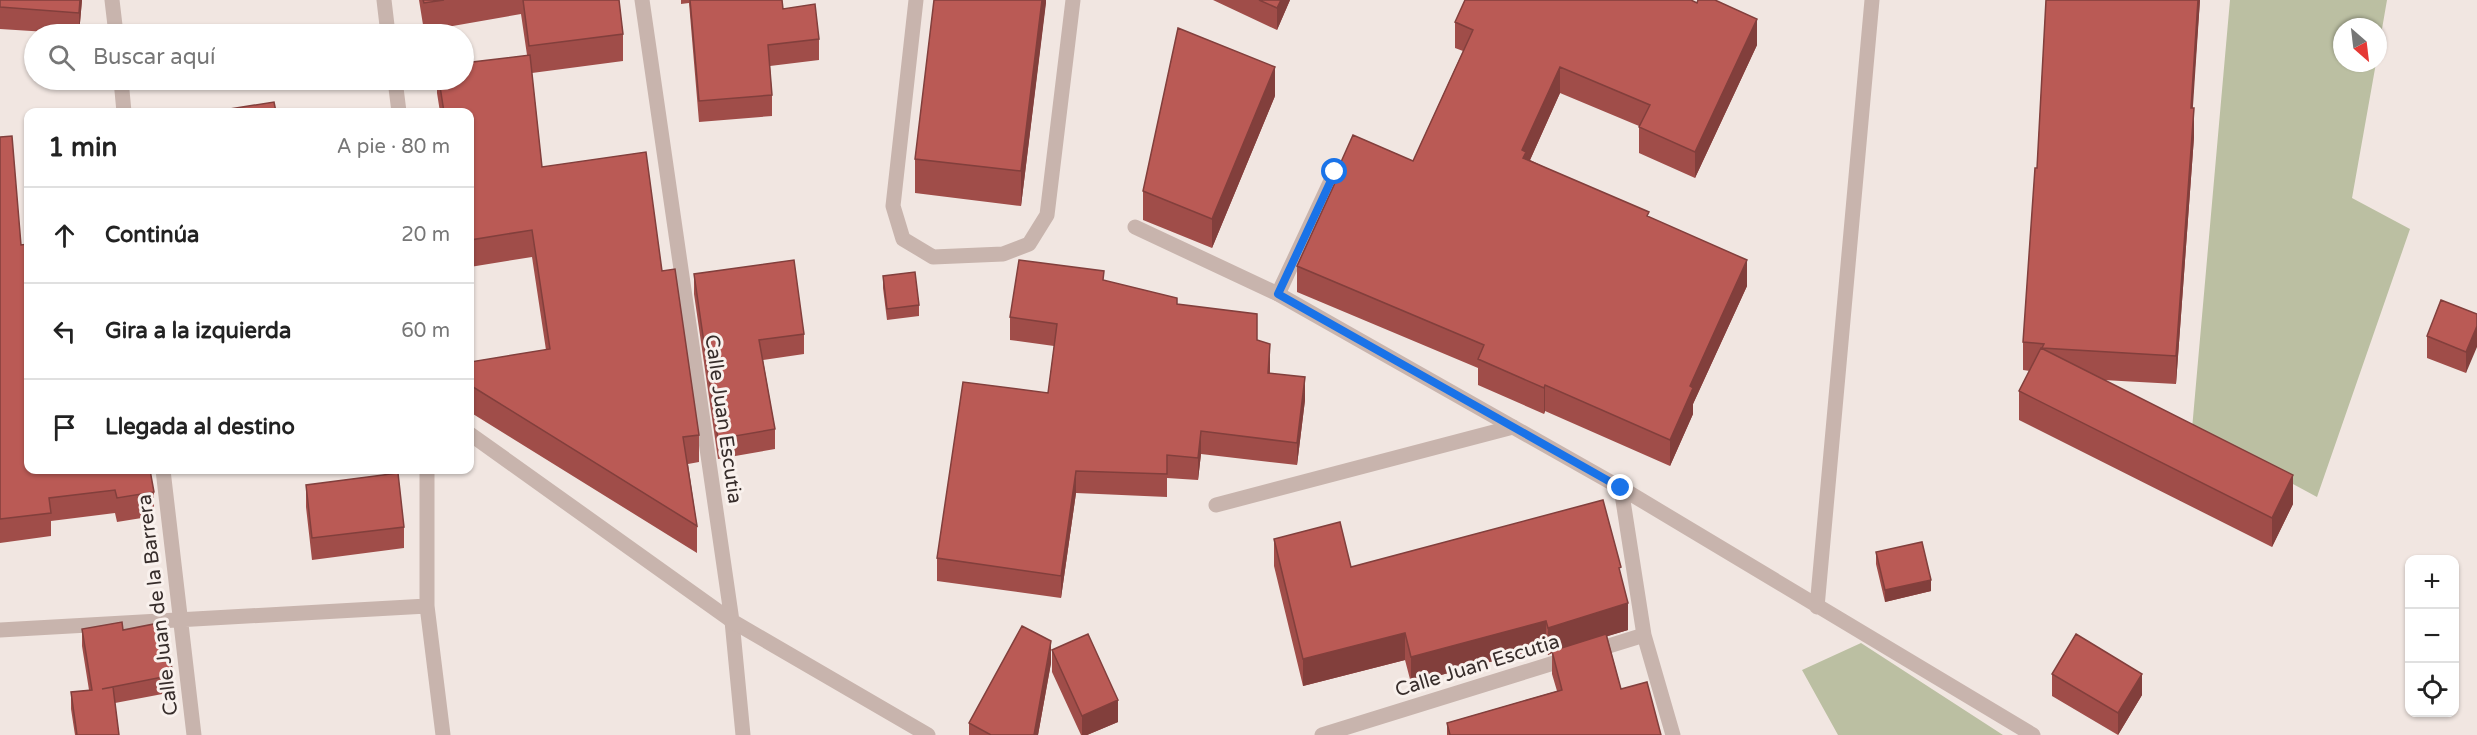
<!DOCTYPE html>
<html lang="es">
<head>
<meta charset="utf-8">
<style>
  body { margin:0; font-family:"Varela Round",sans-serif; background:#f2f2f2; color:#222 }
  .controls { position:absolute; right:18px; bottom:18px; display:grid; overflow:hidden; border-radius:12px; box-shadow:0 2px 4px #0004 }
  .controls button { width:54px; height:54px; display:grid; place-items:center; padding:0; border:0; border-bottom:2px solid #e0e0e0; background:#fff; color:#222; font:30px sans-serif }
  .compass { position:absolute; left:2333px; top:18px; width:54px; height:54px; border-radius:50%; background:#fff; box-shadow:0 2px 4px #0004; rotate:152deg }
  .stop { position:absolute; width:18px; height:18px; margin:-14px; border:4px solid #1a73e8; border-radius:50%; background:#fff }
  .stop.end { background:#1a73e8; border-color:#fff; box-shadow:0 2px 6px #0008 }
  .list { margin:0; padding:0; list-style:none }
  h2 { display:flex; justify-content:space-between; align-items:center; height:78px; margin:0; padding:0 24px; font-size:26px }
  h2 small { font-size:20px; font-weight:400; color:#767676 }
  .list li { display:grid; grid-template-columns:39px 1fr auto; gap:18px; align-items:center; box-sizing:border-box; height:96px; padding:0 24px; border-top:2px solid #e0e0e0 }
  .list b { display:block; font-size:22px; white-space:nowrap }
  .list em { font-size:20px; font-style:normal; color:#767676 }
  .icon { flex:none; width:33px; height:33px; fill:none; stroke:currentColor; stroke-width:2; stroke-linecap:round; stroke-linejoin:round }
  .map { position:relative; flex:none; width:2477px; height:735px; overflow:hidden }
  .search { position:absolute; background:#fff; box-shadow:0 2px 4px #0004; left:24px; top:24px; width:450px; height:66px; display:flex; align-items:center; gap:15px; box-sizing:border-box; padding:0 21px; border-radius:33px; color:#767676; font-size:22px }
  .panel { position:absolute; background:#fff; box-shadow:0 2px 4px #0004; left:24px; top:108px; width:450px; height:366px; border-radius:12px }
  .map>svg:first-child { display:block }
  .green { fill:#bbbfa2 }
  .lines { fill:none; stroke-linecap:round; stroke-linejoin:round }
  .service { stroke:#c8b4ad; stroke-width:15 }
  .minor { stroke:#c8b4ad; stroke-width:15 }
  .wall { fill:#a04d49 }
  .shaded-wall { fill:#823f3c }
  .building { fill:#ba5a55; stroke:#823f3c; stroke-width:1.5 }
  .route { stroke:#1a73e8; stroke-width:8 }
  .labels { text-anchor:middle; stroke-width:6; stroke-linejoin:round; paint-order:stroke }
  .street-label { font-size:20px; fill:#372d2b; stroke:#f9f1ed }
</style>
</head>
<body>
<div class="map">
<svg width="2477" height="735" viewBox="0 0 2477 735">
  <rect width="100%" height="100%" fill="#f1e6e1"/>
  <!-- green -->
  <path class="green" d="M 2230,0 L 2387,0 L 2378,52 L 2378,27 L 2342,27 L 2342,63 L 2376,63 L 2352,198 L 2410,229 L 2317,497 L 2192,429 Z
    M 1861,643 L 2003,735 L 1838,735 L 1802,670 Z"/>
  <g class="lines">
    <!-- service -->
    <path class="service" d="M 916,0 L 893,206 L 903,239 L 933,257 L 1003,254 L 1029,244 L 1047,215 L 1073,0
      M 1278,294 L 1335,172
      M 1216,505 L 1513,427
      M 732,621 L 743,735"/>
    <!-- minor -->
    <path class="minor" d="M 112,0 L 116,34
      M 384,0 L 388,34
      M 642,0 L 732,621 L 928,735
      M 121,80 L 124,112
      M 395,80 L 399,112
      M 1135,227 L 1278,294 L 1513,427 L 1621,488 L 2033,735
      M 470,434 L 732,621
      M 163,470 L 194,735
      M 427,470 L 427,606 L 443,735
      M 1621,488 L 1644,635 L 1673,735
      M 1817,607 L 1872,0
      M 0,630 L 427,606
      M 1322,735 L 1644,635"/>
  </g>
  <!-- wall -->
  <path class="wall" d="M 0,0 L 82,0 L 79,34 L 0,29 Z
    M 419,0 L 619,0 L 623,34 L 623,61 L 532,73 L 542,167 L 662,271 L 699,435 L 699,462 L 688,464 L 697,526 L 697,553 L 473,414 L 470,393 L 470,362 L 546,350 L 532,257 L 470,267 L 470,112 L 440,112 L 437,93 L 437,80 L 464,80 L 527,55 L 521,14 L 424,31 Z
    M 681,0 L 782,0 L 783,9 L 819,39 L 819,60 L 770,66 L 772,95 L 772,116 L 699,122 L 689,3 L 681,4 Z
    M 1046,0 L 1021,206 L 915,193 L 915,159 Z
    M 1213,0 L 1290,0 L 1277,30 Z
    M 2046,0 L 2200,0 L 2192,108 L 2194,137 L 2176,384 L 2103,380 L 2293,504 L 2272,547 L 2019,420 L 2019,391 L 2030,371 L 2023,370 L 2023,342 L 2037,168 Z
    M 1455,22 L 1757,45 L 1695,178 L 1639,153 L 1639,126 L 1560,93 L 1530,160 L 1649,217 L 1747,286 L 1693,404 L 1693,414 L 1670,466 L 1545,411 L 1544,414 L 1478,385 L 1478,368 L 1297,292 L 1297,266 L 1337,178 L 1337,171 L 1413,161 L 1463,51 L 1455,48 Z
    M 1275,96 L 1212,248 L 1143,220 L 1143,191 Z
    M 0,137 L 21,245 L 154,492 L 154,516 L 117,522 L 115,513 L 51,521 L 51,536 L 0,543 Z
    M 694,274 L 804,334 L 804,354 L 763,360 L 775,429 L 775,449 L 718,459 L 694,294 Z
    M 883,276 L 919,305 L 919,316 L 887,320 L 883,288 Z
    M 1104,281 L 1177,304 L 1257,340 L 1270,367 L 1270,373 L 1305,400 L 1297,465 L 1201,454 L 1198,480 L 1167,478 L 1167,497 L 1076,493 L 1061,598 L 937,581 L 937,558 L 1048,393 L 1054,346 L 1010,340 L 1010,317 Z
    M 2477,314 L 2466,373 L 2427,358 L 2427,336 Z
    M 306,485 L 404,527 L 404,548 L 312,560 L 306,507 Z
    M 1274,539 L 1351,567 L 1621,575 L 1628,630 L 1607,636 L 1621,689 L 1661,735 L 1447,735 L 1447,723 L 1557,691 L 1552,674 L 1552,653 L 1548,655 L 1546,647 L 1411,683 L 1405,660 L 1303,686 L 1274,566 Z
    M 1876,552 L 1931,591 L 1885,602 L 1876,564 Z
    M 82,629 L 123,630 L 173,675 L 173,692 L 115,703 L 119,735 L 75,735 L 71,709 L 71,692 L 89,690 L 82,646 Z
    M 1052,650 L 1118,722 L 1087,735 L 1081,735 L 1052,672 Z
    M 1051,663 L 1038,735 L 969,735 L 969,723 Z
    M 2052,674 L 2142,695 L 2118,735 L 2052,696 Z"/>
  <!-- shaded-wall -->
  <path class="shaded-wall" d="M 80,0 L 82,0 L 79,34 L 79,13 Z
    M 1042,0 L 1046,0 L 1046,3 L 1021,206 L 1021,171 Z
    M 1281,0 L 1290,0 L 1277,30 L 1277,8 Z
    M 2198,0 L 2200,0 L 2191,136 L 2191,108 Z
    M 1757,19 L 1757,45 L 1695,178 L 1695,152 Z
    M 1275,67 L 1275,96 L 1212,248 L 1212,219 Z
    M 1560,67 L 1560,93 L 1526,169 L 1522,150 Z
    M 2194,108 L 2194,137 L 2176,384 L 2176,356 Z
    M 1747,260 L 1747,286 L 1693,404 L 1693,414 L 1670,466 L 1670,440 L 1690,386 Z
    M 2477,326 L 2477,347 L 2466,373 L 2466,352 Z
    M 1270,344 L 1270,367 L 1268,395 L 1268,373 Z
    M 1305,377 L 1305,400 L 1297,465 L 1297,443 Z
    M 1545,385 L 1545,411 L 1544,414 L 1544,388 Z
    M 1201,431 L 1201,454 L 1198,480 L 1198,458 Z
    M 1076,471 L 1076,493 L 1061,598 L 1061,576 Z
    M 2293,475 L 2293,504 L 2272,547 L 2272,518 Z
    M 1931,580 L 1931,591 L 1885,602 L 1885,590 Z
    M 1628,603 L 1628,630 L 1553,653 L 1552,651 L 1552,653 L 1548,655 L 1548,628 Z
    M 1546,621 L 1546,647 L 1411,683 L 1411,657 Z
    M 1405,633 L 1405,660 L 1303,686 L 1303,659 Z
    M 1051,641 L 1051,663 L 1038,735 L 1034,735 Z
    M 2142,674 L 2142,695 L 2118,735 L 2118,713 Z
    M 1118,700 L 1118,722 L 1087,735 L 1082,735 L 1082,716 Z"/>
  <!-- building -->
  <path class="building" d="M 0,0 L 80,0 L 79,13 L 0,7 Z
    M 423,0 L 444,0 L 424,3 Z
    M 523,0 L 619,0 L 623,34 L 529,46 Z
    M 690,0 L 782,0 L 783,9 L 815,4 L 819,39 L 768,45 L 772,95 L 699,101 Z
    M 934,0 L 1042,0 L 1021,171 L 915,159 Z
    M 1259,0 L 1281,0 L 1277,8 Z
    M 1465,0 L 1691,0 L 1697,3 L 1698,0 L 1715,0 L 1757,19 L 1695,152 L 1639,127 L 1650,105 L 1560,67 L 1522,150 L 1526,152 L 1523,158 L 1649,212 L 1647,216 L 1747,260 L 1690,386 L 1693,388 L 1670,440 L 1545,385 L 1544,388 L 1478,359 L 1484,345 L 1297,266 L 1340,172 L 1337,171 L 1353,135 L 1413,161 L 1473,30 L 1455,22 Z
    M 2046,0 L 2198,0 L 2191,108 L 2194,108 L 2176,356 L 2042,348 L 2044,344 L 2023,342 L 2035,168 L 2037,168 Z
    M 1178,28 L 1275,67 L 1212,219 L 1143,191 Z
    M 530,55 L 542,167 L 646,152 L 662,271 L 675,269 L 699,435 L 683,437 L 697,526 L 473,387 L 470,362 L 550,349 L 532,230 L 470,240 L 470,112 L 444,112 L 439,80 L 464,80 L 464,63 Z
    M 274,102 L 276,112 L 211,112 Z
    M 12,136 L 21,245 L 28,244 L 28,470 L 150,470 L 154,492 L 117,498 L 115,490 L 49,498 L 51,513 L 0,519 L 0,137 Z
    M 794,260 L 804,334 L 759,340 L 775,429 L 718,439 L 694,274 Z
    M 1019,260 L 1104,271 L 1103,280 L 1177,298 L 1177,304 L 1257,314 L 1257,340 L 1270,344 L 1268,373 L 1305,377 L 1297,443 L 1201,431 L 1198,458 L 1167,455 L 1167,474 L 1076,471 L 1061,576 L 937,558 L 963,382 L 1048,393 L 1057,324 L 1010,317 Z
    M 915,272 L 919,305 L 887,309 L 883,276 Z
    M 2441,300 L 2477,314 L 2477,326 L 2466,352 L 2427,336 Z
    M 2041,348 L 2293,475 L 2272,518 L 2019,391 Z
    M 398,473 L 404,527 L 312,538 L 306,485 Z
    M 1603,500 L 1621,567 L 1619,568 L 1628,603 L 1548,628 L 1546,621 L 1411,657 L 1405,633 L 1303,659 L 1274,539 L 1340,522 L 1351,567 Z
    M 1922,542 L 1931,580 L 1885,590 L 1876,552 Z
    M 122,622 L 123,630 L 164,622 L 173,675 L 102,689 L 113,687 L 119,735 L 77,735 L 71,692 L 92,690 L 82,629 Z
    M 1022,626 L 1051,641 L 1034,735 L 991,735 L 969,723 Z
    M 1088,634 L 1118,700 L 1082,716 L 1052,650 Z
    M 1606,634 L 1621,689 L 1647,682 L 1661,735 L 1450,735 L 1447,723 L 1562,690 L 1552,651 Z
    M 2076,634 L 2142,674 L 2118,713 L 2052,674 Z"/>
  <g class="lines">
    <!-- route -->
    <path class="route" d="M 1335,172 L 1278,294 L 1621,488"/>
  </g>
  <g class="labels">
    <!-- street labels -->
    <g class="street-label">
      <text transform="translate(724 419) rotate(82)" y="7">Calle Juan Escutia</text>
      <text transform="translate(157 605) rotate(-97)" y="7">Calle Juan de la Barrera</text>
      <text transform="translate(1477 665) rotate(-17)" y="7">Calle Juan Escutia</text>
    </g>
  </g>
</svg>
<div class="controls">
<button>+</button>
<button>−</button>
<button><svg class="icon" aria-label="locate" viewBox="0 0 24 24"><circle cx="12" cy="12" r="6"/><path d="M12 2v4M12 18v4M2 12h4M18 12h4"/></svg></button>
</div>
<svg class="compass" viewBox="-18 -18 36 36"><path d="M0-13l5 13h-10z" fill="#e53935"/><path d="M0 13l5-13h-10z" fill="#767676"/></svg>
<div class="stop" style="left:1335px;top:172px"></div>
<div class="stop end" style="left:1621px;top:488px"></div>
<div class="search"><svg class="icon" aria-label="search" viewBox="0 0 24 24"><circle cx="10" cy="10" r="6"/><path d="M15 15l6 6"/></svg>Buscar aquí</div>
<section class="panel">
<h2>1 min<small>A pie · 80 m</small></h2>
<ul class="list">
<li><svg class="icon" aria-label="ahead" viewBox="0 0 24 24"><path d="M12 20V5M6 11l6-6 6 6"/></svg><div><b>Continúa</b></div><em>20 m</em></li>
<li><svg class="icon" aria-label="left" viewBox="0 0 24 24"><path d="M17 20v-9H6M10 6l-5 5 5 5"/></svg><div><b>Gira a la izquierda</b></div><em>60 m</em></li>
<li><svg class="icon" aria-label="arrive" viewBox="0 0 24 24"><path d="M6 21V4h12l-3 4 3 4H6"/></svg><div><b>Llegada al destino</b></div></li>
</ul>
</section>
</div>
</body>
</html>
